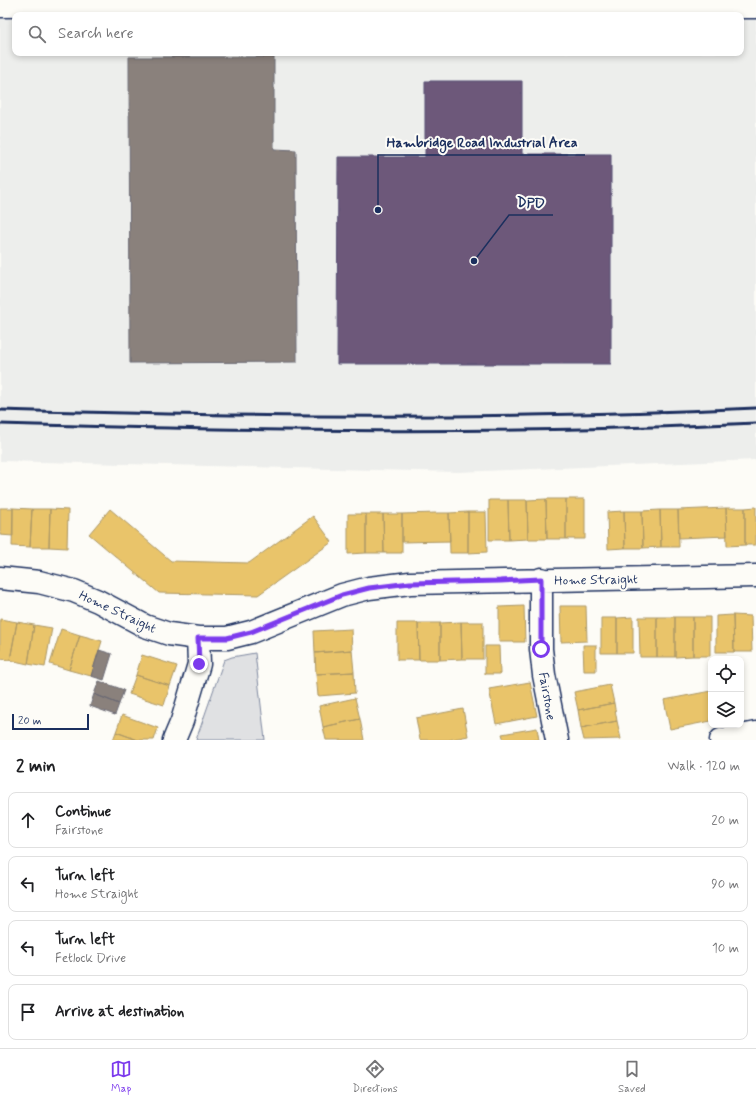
<!DOCTYPE html>
<html lang="en">
<head>
<meta charset="utf-8">
<style>
  body { margin:0; font-family:Mynerve,sans-serif; background:#f6f6f6; color:#202124 }
  .controls { position:absolute; right:12px; bottom:12px; display:grid; overflow:hidden; border-radius:8px; box-shadow:0 2px 6px #0003 }
  .controls button { width:36px; height:36px; display:grid; place-items:center; padding:0; border:0; border-bottom:1px solid #e0e0e0; background:#fff; color:#202124; font:20px sans-serif }
  .scale { position:absolute; left:12px; bottom:10px; width:77px; box-sizing:border-box; padding-left:4px; border:2px solid #1b2f5e; border-top:0; font-size:11px; line-height:14px; white-space:nowrap; color:#1b2f5e; -webkit-text-stroke:3px #fdfcf7; paint-order:stroke }
  .stop { position:absolute; width:12px; height:12px; margin:-9px; border:3px solid #7c3aed; border-radius:50%; background:#fff }
  .stop.end { background:#7c3aed; border-color:#fff; box-shadow:0 1px 4px #0008 }
  .list { margin:0; padding:0; list-style:none }
  h2 { display:flex; justify-content:space-between; align-items:center; height:52px; margin:0; padding:0 16px; font-size:17px }
  h2 small { font-size:13px; font-weight:400; color:#757577 }
  .list li { display:grid; grid-template-columns:26px 1fr auto; gap:12px; align-items:center; box-sizing:border-box; height:56px; margin:0 8px 8px; padding:0 8px; border:1px solid #e0e0e0; border-radius:8px }
  .list b { display:block; font-size:15px; white-space:nowrap }
  .list p { margin:0; font-size:13px; white-space:nowrap; color:#757577 }
  .list em { font-size:13px; font-style:normal; color:#757577 }
  .icon { flex:none; width:22px; height:22px; fill:none; stroke:currentColor; stroke-width:2; stroke-linecap:round; stroke-linejoin:round }
  .map { position:relative; flex:none; width:756px; height:740px; overflow:hidden }
  .search { position:absolute; background:#fff; box-shadow:0 2px 6px #0003; left:12px; right:12px; top:12px; height:44px; display:flex; align-items:center; gap:10px; box-sizing:border-box; padding:0 14px; border-radius:8px; color:#757577; font-size:15px }
  .sheet { height:308px; background:#fff }
  nav { display:flex; justify-content:space-around; align-items:center; box-sizing:border-box; height:56px; border-top:1px solid #e0e0e0; background:#fff; font-size:11px; color:#757577 }
  nav a { display:grid; justify-items:center; gap:2px }
  nav .on { color:#7c3aed }
  .map>svg:first-child { display:block }
  .built { fill:#edeeec; fill-rule:evenodd }
  .green { fill:#e0e1e3; stroke:#7e88a0 }
  .homes { fill:#e9c46a; stroke:#ab9766 }
  .offices { fill:#6d597a; stroke:#544c72 }
  .industry { fill:#8a817c; stroke:#696873 }
  .lines { fill:none; stroke-linecap:round; stroke-linejoin:round }
  .minor-casing { stroke:#1b2f5e; stroke-width:25 }
  .minor { stroke:#fdfcf7; stroke-width:22 }
  .rail { stroke:#1b2f5e; stroke-width:3 }
  .route { stroke:#7c3aed; stroke-width:5 }
  .labels { text-anchor:middle; stroke-width:4; stroke-linejoin:round; paint-order:stroke }
  .street-label { font-size:13px; fill:#1b2f5e; stroke:#fdfcf7 }
  .leader { fill:none; stroke:#1b2f5e; stroke-width:1.5 }
  .callout-dot { fill:#1b2f5e; stroke:#fdfcf7; stroke-width:1.5 }
  .callout-label { font-size:14px; text-anchor:middle; font-weight:bold; fill:#1b2f5e; stroke:#fdfcf7; stroke-width:4; stroke-linejoin:round; paint-order:stroke }
</style>
</head>
<body>
<div class="map">
<svg width="756" height="740" viewBox="0 0 756 740">
  <rect width="100%" height="100%" fill="#fdfcf7"/>
  <filter id="ink" filterUnits="userSpaceOnUse"><feTurbulence type="fractalNoise" baseFrequency=".025" numOctaves="2"/><feDisplacementMap in="SourceGraphic" scale="8" xChannelSelector="R" yChannelSelector="G"/><feConvolveMatrix kernelMatrix="1 2 1 2 8 2 1 2 1" color-interpolation-filters="sRGB"/></filter>
  <g filter="url(#ink)">
    <!-- built -->
    <path class="built" d="M 0,0 L 756,0 L 756,460 L 458,472 L 0,461 ZM 15,15 L 741,15 L 741,53 L 15,53 Z"/>
    <!-- green -->
    <path class="green" d="M 255,653 L 265,740 L 196,740 L 224,660 L 232,657 Z"/>
    <!-- homes -->
    <path class="homes" d="M 546,499 L 566,499 L 566,539 L 547,539 Z
      M 546,499 L 547,539 L 528,539 L 527,500 Z
      M 566,499 L 585,499 L 585,539 L 566,539 Z
      M 489,500 L 508,500 L 509,540 L 489,540 Z
      M 508,500 L 527,500 L 528,539 L 509,540 Z
      M 756,507 L 756,545 L 745,545 L 745,508 Z
      M 0,508 L 13,508 L 13,536 L 0,535 Z
      M 13,508 L 32,509 L 30,547 L 12,546 Z
      M 726,508 L 745,508 L 745,545 L 727,546 Z
      M 726,508 L 727,536 L 679,538 L 678,510 Z
      M 32,509 L 50,509 L 49,547 L 30,547 Z
      M 50,509 L 68,510 L 67,548 L 49,547 Z
      M 110,509 L 171,561 L 249,563 L 313,516 L 332,542 L 258,595 L 159,593 L 89,534 Z
      M 660,510 L 678,510 L 679,547 L 661,547 Z
      M 660,510 L 661,547 L 643,548 L 642,511 Z
      M 624,511 L 625,548 L 608,549 L 607,512 Z
      M 624,511 L 642,511 L 643,548 L 625,548 Z
      M 468,512 L 486,512 L 487,552 L 468,553 Z
      M 468,512 L 468,553 L 450,553 L 449,513 Z
      M 437,513 L 449,513 L 450,541 L 402,542 L 402,514 Z
      M 348,514 L 366,514 L 366,553 L 348,554 Z
      M 366,514 L 383,514 L 384,553 L 366,553 Z
      M 383,514 L 402,514 L 402,553 L 384,553 Z
      M 524,606 L 525,642 L 499,642 L 499,607 Z
      M 560,606 L 586,606 L 587,641 L 561,642 Z
      M 733,615 L 751,616 L 752,652 L 734,652 Z
      M 733,615 L 734,652 L 716,652 L 716,616 Z
      M 633,617 L 633,653 L 617,653 L 617,618 Z
      M 639,617 L 657,617 L 657,657 L 640,657 Z
      M 657,617 L 675,617 L 675,657 L 657,657 Z
      M 675,617 L 693,617 L 693,656 L 675,657 Z
      M 693,617 L 710,617 L 710,656 L 693,656 Z
      M 601,618 L 617,618 L 617,653 L 601,653 Z
      M 0,619 L 17,622 L 10,660 L 0,659 Z
      M 17,622 L 34,625 L 28,664 L 10,660 Z
      M 461,622 L 483,622 L 483,659 L 462,659 Z
      M 461,622 L 462,659 L 440,660 L 440,623 Z
      M 397,623 L 418,623 L 419,660 L 397,660 Z
      M 418,623 L 440,623 L 440,660 L 419,660 Z
      M 34,625 L 52,628 L 45,667 L 28,664 Z
      M 61,629 L 80,635 L 69,670 L 50,664 Z
      M 351,629 L 352,650 L 315,653 L 314,631 Z
      M 80,635 L 102,641 L 91,676 L 69,670 Z
      M 583,645 L 596,645 L 596,671 L 584,671 Z
      M 485,646 L 499,646 L 500,674 L 485,674 Z
      M 352,650 L 354,672 L 316,674 L 315,653 Z
      M 142,655 L 177,666 L 170,686 L 136,675 Z
      M 354,672 L 355,693 L 318,696 L 316,674 Z
      M 136,675 L 170,686 L 164,705 L 129,694 Z
      M 530,682 L 537,716 L 496,724 L 489,689 Z
      M 610,685 L 614,703 L 578,710 L 574,692 Z
      M 711,691 L 711,721 L 670,729 L 664,700 Z
      M 355,698 L 360,719 L 323,727 L 319,706 Z
      M 614,703 L 617,721 L 581,728 L 578,710 Z
      M 463,709 L 468,736 L 448,740 L 420,740 L 416,718 Z
      M 122,715 L 158,728 L 154,740 L 138,740 L 116,732 Z
      M 360,719 L 364,740 L 326,740 L 323,727 Z
      M 617,721 L 621,739 L 584,740 L 581,728 Z
      M 537,728 L 539,740 L 504,740 L 502,734 Z
      M 116,732 L 138,740 L 113,740 Z"/>
    <!-- offices -->
    <path class="offices" d="M 425,81 L 522,81 L 522,154 L 611,154 L 611,364 L 337,364 L 338,157 L 425,157 Z"/>
    <!-- industry -->
    <path class="industry" d="M 129,57 L 274,57 L 274,149 L 296,150 L 297,362 L 130,363 Z
      M 99,650 L 112,654 L 104,680 L 91,676 Z
      M 99,681 L 124,690 L 119,704 L 94,694 Z
      M 94,694 L 119,704 L 115,715 L 90,706 Z"/>
    <g class="lines">
      <!-- minor casing -->
      <g class="minor-casing">
        <path id="minor" d="M 0,6 L 175,4 L 483,7 L 756,7
          M 0,578 L 39,582 L 74,591 L 98,601 L 145,626 L 169,634 L 198,638 L 227,638 L 251,632 L 342,595 L 369,588 L 410,583 L 756,576
          M 541,579 L 541,649 L 544,675 L 557,740
          M 174,740 L 182,721 L 199,664 L 198,638
          M 721,740 L 756,733"/>
      </g>
      <!-- minor -->
      <use href="#minor" class="minor"/>
      <!-- rail -->
      <path class="rail" d="M 0,410 C 252,417 504,420 756,408
        M 0,424 C 252,431 504,435 756,423"/>
    </g>
  </g>
  <g class="lines" filter="url(#ink)">
    <!-- route -->
    <path class="route" d="M 199,664 L 198,638 L 227,638 L 251,632 L 342,595 L 369,588 L 410,583 L 500,581 L 541,579 L 541,649"/>
  </g>
  <g class="labels">
    <!-- street labels -->
    <g class="street-label">
      <text transform="translate(596 579) rotate(-1)" y="5">Home Straight</text>
      <text transform="translate(118 611) rotate(25)" y="5">Home Straight</text>
      <text transform="translate(548 696) rotate(80)" y="5">Fairstone</text>
    </g>
  </g>
  <!-- callouts -->
  <path class="leader" d="M378 210L378 155H585M474 261L509 215H553"/>
  <g class="callout-dot">
    <circle cx="378" cy="210" r="4"/>
    <circle cx="474" cy="261" r="4"/>
  </g>
  <g class="callout-label">
    <text x="482" y="147">Hambridge Road Industrial Area</text>
    <text x="531" y="207">DPD</text>
  </g>
</svg>
<div class="controls">
<button><svg class="icon" aria-label="locate" viewBox="0 0 24 24"><circle cx="12" cy="12" r="6"/><path d="M12 2v4M12 18v4M2 12h4M18 12h4"/></svg></button>
<button><svg class="icon" aria-label="layers" viewBox="0 0 24 24"><path d="M12 4l9 5-9 5-9-5zM3 14l9 5 9-5"/></svg></button>
</div>
<div class="scale">20 m</div>
<div class="stop" style="left:541px;top:649px"></div>
<div class="stop end" style="left:199px;top:664px"></div>
<div class="search"><svg class="icon" aria-label="search" viewBox="0 0 24 24"><circle cx="10" cy="10" r="6"/><path d="M15 15l6 6"/></svg>Search here</div>
</div>
<section class="sheet">
<h2>2 min<small>Walk · 120 m</small></h2>
<ul class="list">
<li><svg class="icon" aria-label="ahead" viewBox="0 0 24 24"><path d="M12 20V5M6 11l6-6 6 6"/></svg><div><b>Continue</b><p>Fairstone</p></div><em>20 m</em></li>
<li><svg class="icon" aria-label="left" viewBox="0 0 24 24"><path d="M17 20v-9H6M10 6l-5 5 5 5"/></svg><div><b>Turn left</b><p>Home Straight</p></div><em>90 m</em></li>
<li><svg class="icon" aria-label="left" viewBox="0 0 24 24"><path d="M17 20v-9H6M10 6l-5 5 5 5"/></svg><div><b>Turn left</b><p>Fetlock Drive</p></div><em>10 m</em></li>
<li><svg class="icon" aria-label="arrive" viewBox="0 0 24 24"><path d="M6 21V4h12l-3 4 3 4H6"/></svg><div><b>Arrive at destination</b></div></li>
</ul>
</section>
<nav>
<a class="on"><svg class="icon" aria-label="map" viewBox="0 0 24 24"><path d="M3 6l6-2 6 2 6-2v14l-6 2-6-2-6 2zM9 4v14M15 6v14"/></svg>Map</a>
<a><svg class="icon" aria-label="directions" viewBox="0 0 24 24"><path d="M12 3l9 9-9 9-9-9zM9 14v-3h6M13 9l2 2-2 2"/></svg>Directions</a>
<a><svg class="icon" aria-label="saved" viewBox="0 0 24 24"><path d="M7 4h10v16l-5-4-5 4z"/></svg>Saved</a>
</nav>
</body>
</html>
